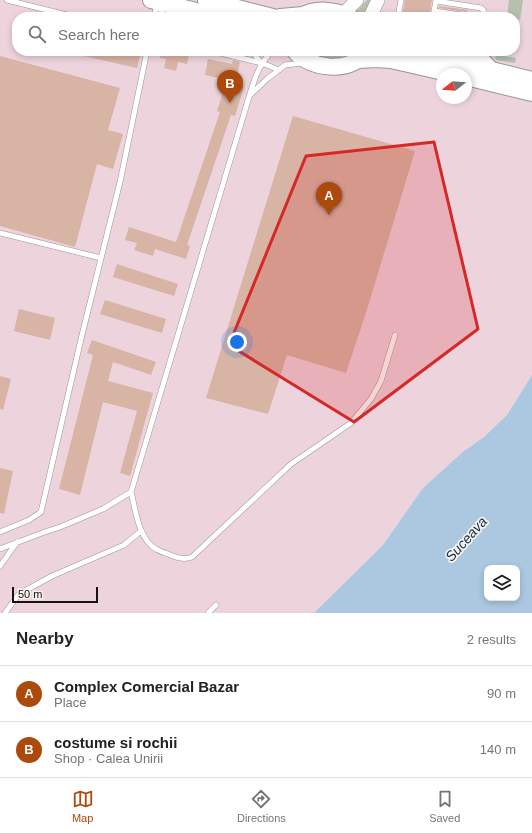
<!DOCTYPE html>
<html lang="en">
<head>
<meta charset="utf-8">
<style>
  body { margin:0; font-family:Helvetica,sans-serif; background:#f2f2f2; color:#222 }
  .controls { position:absolute; right:12px; bottom:12px; display:grid; overflow:hidden; border-radius:8px; box-shadow:0 2px 6px #0003 }
  .controls button { width:36px; height:36px; display:grid; place-items:center; padding:0; border:0; border-bottom:1px solid #e0e0e0; background:#fff; color:#222; font:20px sans-serif }
  .compass { position:absolute; left:436px; top:68px; width:36px; height:36px; border-radius:50%; background:#fff; box-shadow:0 2px 6px #0003; rotate:253deg }
  .scale { position:absolute; left:12px; bottom:10px; width:86px; box-sizing:border-box; padding-left:4px; border:2px solid #161312; border-top:0; font-size:11px; line-height:14px; white-space:nowrap; color:#161312; -webkit-text-stroke:3px #f8f0ed; paint-order:stroke }
  .you { position:absolute; left:237px; top:342px; width:14px; height:14px; margin:-10px; border:3px solid #fff; border-radius:50%; background:#1a73e8; box-shadow:0 0 0 6px #1a73e833 }
  .badge { display:grid; place-items:center; width:26px; height:26px; border-radius:50%; background:#ac4a0b; color:#fff; font-size:13px; font-weight:700 }
  .pin { position:absolute; translate:-50% -33px; filter:drop-shadow(0 1px 2px #0008) }
  .pin::after { content:''; position:absolute; top:21px; width:14px; height:12px; background:inherit; clip-path:polygon(0 0,100% 0,50% 100%) }
  .list { margin:0; padding:0; list-style:none }
  h2 { display:flex; justify-content:space-between; align-items:center; height:52px; margin:0; padding:0 16px; font-size:17px }
  h2 small { font-size:13px; font-weight:400; color:#767676 }
  .list li { display:grid; grid-template-columns:26px 1fr auto; gap:12px; align-items:center; box-sizing:border-box; height:56px; padding:0 16px; border-top:1px solid #e0e0e0 }
  .list b { display:block; font-size:15px; white-space:nowrap }
  .list p { margin:0; font-size:13px; white-space:nowrap; color:#767676 }
  .list em { font-size:13px; font-style:normal; color:#767676 }
  .icon { flex:none; width:22px; height:22px; fill:none; stroke:currentColor; stroke-width:2; stroke-linecap:round; stroke-linejoin:round }
  .map { position:relative; flex:none; width:532px; height:613px; overflow:hidden }
  .search { position:absolute; background:#fff; box-shadow:0 2px 6px #0003; left:12px; right:12px; top:12px; height:44px; display:flex; align-items:center; gap:10px; box-sizing:border-box; padding:0 14px; border-radius:16px; color:#767676; font-size:15px }
  .sheet { height:164px; background:#fff }
  nav { display:flex; justify-content:space-around; align-items:center; box-sizing:border-box; height:56px; border-top:1px solid #e0e0e0; background:#fff; font-size:11px; color:#767676 }
  nav a { display:grid; justify-items:center; gap:2px }
  nav .on { color:#ac4a0b }
  .map>svg:first-child { display:block }
  .industrial { fill:#edd3dc; fill-rule:evenodd }
  .green { fill:#b3c1ae }
  .water { fill:#abc8e0; fill-rule:evenodd }
  .building { fill:#d8b4a5 }
  .lines { fill:none; stroke-linecap:round; stroke-linejoin:round }
  .service-casing { stroke:#9c9593; stroke-width:6 }
  .minor-casing { stroke:#9c9593; stroke-width:12 }
  .tertiary-casing { stroke:#9c9593; stroke-width:14 }
  .primary-casing { stroke:#9c9593; stroke-width:18 }
  .service { stroke:#fff; stroke-width:5 }
  .minor { stroke:#fff; stroke-width:10 }
  .tertiary { stroke:#fff; stroke-width:13 }
  .primary { stroke:#fff; stroke-width:16 }
  .marked { fill:#d62828; fill-opacity:0.2; stroke:#d62828; stroke-width:3; stroke-linejoin:round }
  .labels { text-anchor:middle; stroke-width:3.5; stroke-linejoin:round; paint-order:stroke }
  .water-label { font-size:14px; font-style:italic; fill:#0c3049; stroke:#f8f0ed }
</style>
</head>
<body>
<div class="map">
<svg width="532" height="613" viewBox="0 0 532 613">
  <rect width="100%" height="100%" fill="#ebe3e0"/>
  <!-- industrial -->
  <path class="industrial" d="M 0,0 L 532,0 L 532,375 L 507,415 L 484,437 L 464,451 L 423,488 L 383,545 L 314,613 L 0,613 ZM 17,17 L 515,17 L 515,51 L 17,51 ZM 442,74 L 466,74 L 466,98 L 442,98 Z"/>
  <!-- green -->
  <path class="green" d="M 367,0 L 374,0 L 366,17 L 357,17 L 352,12 L 359,9 Z
    M 509,0 L 523,0 L 520,20 L 515,19 L 515,17 L 507,17 Z
    M 308,51 L 350,51 C 340,63 320,58 308,51 Z
    M 497,55 L 516,58 L 515,63 L 496,60 L 495,57 Z"/>
  <!-- water -->
  <path class="water" d="M 532,375 L 532,613 L 314,613 L 383,545 L 423,488 L 464,451 L 484,437 L 507,415 ZM 487,568 L 517,568 L 517,598 L 487,598 Z"/>
  <!-- building -->
  <path class="building" d="M 405,0 L 432,0 L 429,17 L 402,17 Z
    M 439,6 L 468,10 L 467,12 L 439,8 Z
    M 79,51 L 141,51 L 137,68 L 79,55 Z
    M 168,51 L 180,55 L 189,54 L 187,64 L 178,62 L 176,71 L 164,68 L 166,59 L 160,58 L 160,56 L 166,56 Z
    M 0,56 L 120,88 L 108,130 L 123,134 L 113,169 L 97,164 L 75,247 L 0,226 Z
    M 208,59 L 232,64 L 233,60 L 240,62 L 235,85 L 244,87 L 235,116 L 231,115 L 187,245 L 190,246 L 186,259 L 155,249 L 153,256 L 134,250 L 137,243 L 125,240 L 129,227 L 176,242 L 220,112 L 217,111 L 227,80 L 205,75 Z
    M 293,116 L 415,151 L 366,313 L 346,373 L 287,355 L 268,414 L 206,398 Z
    M 117,264 L 178,284 L 174,296 L 113,277 Z
    M 105,300 L 166,319 L 162,333 L 100,314 Z
    M 19,309 L 55,318 L 50,340 L 14,331 Z
    M 92,340 L 156,362 L 151,375 L 113,362 L 108,381 L 153,393 L 130,476 L 120,473 L 137,411 L 103,402 L 80,495 L 59,489 L 93,355 L 87,353 Z
    M 0,376 L 11,379 L 3,410 L 0,409 Z
    M 0,468 L 13,471 L 4,514 L 0,513 Z"/>
  <g class="lines">
    <!-- service casing -->
    <g class="service-casing">
      <path id="service" d="M 7,0 L 75,17
        M 436,1 L 481,8 L 484,11 L 484,17
        M 158,4 L 162,13 L 166,17
        M 434,11 L 475,17
        M 154,17 L 157,4
        M 398,17 L 401,0
        M 433,17 L 436,0
        M 212,51 L 262,63 L 279,70
        M 252,51 L 261,63
        M 249,96 L 267,79 L 285,65 L 302,63
        M 0,233 L 101,258
        M 131,492 C 136,511 138,538 156,549 C 160,551 164,553 168,554 C 177,558 184,560 192,557 L 291,464 L 351,423 L 371,399 L 381,381 L 395,335
        M 0,532 L 29,520 L 41,512 L 81,339 L 120,182 L 147,51
        M 0,549 L 42,533 L 60,527 L 103,509 L 131,492 L 249,97 C 254,80 259,64 272,51
        M 0,566 L 17,542
        M 5,613 L 19,594 L 52,576 L 124,545 L 141,531
        M 208,613 L 216,605"/>
    </g>
    <!-- minor casing -->
    <g class="minor-casing">
      <path id="minor" d="M 447,51 L 485,59 L 495,70"/>
    </g>
    <!-- tertiary casing -->
    <g class="tertiary-casing">
      <path id="tertiary" d="M 343,14 L 357,0
        M 370,17 L 378,0"/>
    </g>
    <!-- primary casing -->
    <g class="primary-casing">
      <path id="primary" d="M 151,0 L 221,17
        M 206,0 L 273,17
        M 280,17 L 303,15
        M 300,17 C 315,7 335,10 350,17
        M 295,51 C 309,69 351,74 364,53
        M 414,51 L 532,80
        M 358,60 L 376,59 L 391,60 L 452,74
        M 466,77 L 532,93"/>
    </g>
    <!-- service -->
    <use href="#service" class="service"/>
    <!-- minor -->
    <use href="#minor" class="minor"/>
    <!-- tertiary -->
    <use href="#tertiary" class="tertiary"/>
    <!-- primary -->
    <use href="#primary" class="primary"/>
  </g>
  <!-- marked area -->
  <path class="marked" d="M 434,142 L 478,329 L 354,422 L 229,345 L 306,156 Z"/>
  <g class="labels">
    <!-- water labels -->
    <g class="water-label">
      <text transform="translate(466 539) rotate(-48)" y="5">Suceava</text>
    </g>
  </g>
</svg>
<div class="controls">
<button><svg class="icon" aria-label="layers" viewBox="0 0 24 24"><path d="M12 4l9 5-9 5-9-5zM3 14l9 5 9-5"/></svg></button>
</div>
<svg class="compass" viewBox="-18 -18 36 36"><path d="M0-13l5 13h-10z" fill="#e53935"/><path d="M0 13l5-13h-10z" fill="#767676"/></svg>
<div class="scale">50 m</div>
<div class="you"></div>
<div class="pin badge" style="left:329px;top:215px">A</div>
<div class="pin badge" style="left:230px;top:103px">B</div>
<div class="search"><svg class="icon" aria-label="search" viewBox="0 0 24 24"><circle cx="10" cy="10" r="6"/><path d="M15 15l6 6"/></svg>Search here</div>
</div>
<section class="sheet">
<h2>Nearby<small>2 results</small></h2>
<ul class="list">
<li><span class="badge">A</span><div><b>Complex Comercial Bazar</b><p>Place</p></div><em>90 m</em></li>
<li><span class="badge">B</span><div><b>costume si rochii</b><p>Shop · Calea Unirii</p></div><em>140 m</em></li>
</ul>
</section>
<nav>
<a class="on"><svg class="icon" aria-label="map" viewBox="0 0 24 24"><path d="M3 6l6-2 6 2 6-2v14l-6 2-6-2-6 2zM9 4v14M15 6v14"/></svg>Map</a>
<a><svg class="icon" aria-label="directions" viewBox="0 0 24 24"><path d="M12 3l9 9-9 9-9-9zM9 14v-3h6M13 9l2 2-2 2"/></svg>Directions</a>
<a><svg class="icon" aria-label="saved" viewBox="0 0 24 24"><path d="M7 4h10v16l-5-4-5 4z"/></svg>Saved</a>
</nav>
</body>
</html>
